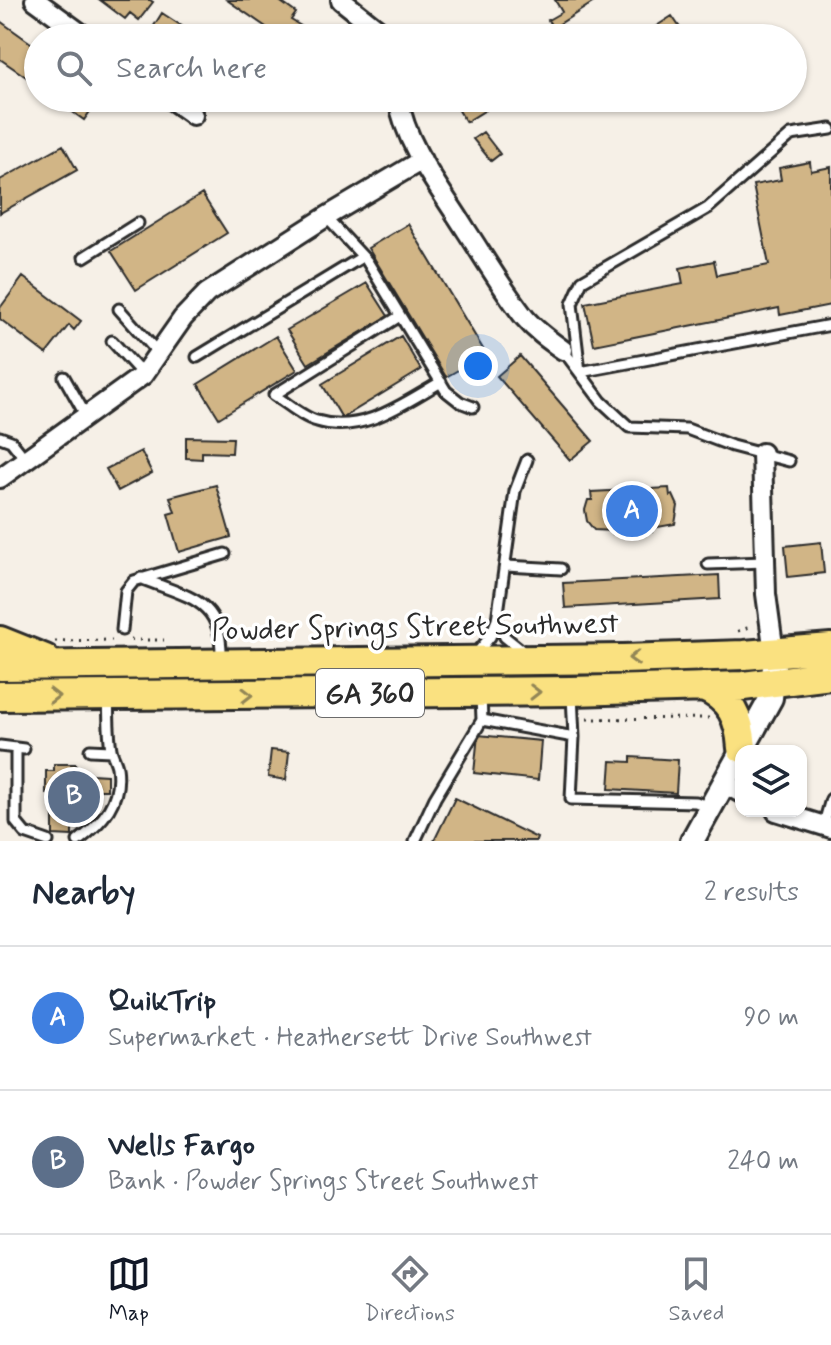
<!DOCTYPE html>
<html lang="en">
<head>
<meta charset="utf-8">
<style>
  body { margin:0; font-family:Mynerve,sans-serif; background:#f6f6f7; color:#1f2937 }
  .controls { position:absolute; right:24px; bottom:24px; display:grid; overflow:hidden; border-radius:16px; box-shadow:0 2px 6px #0004 }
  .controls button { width:72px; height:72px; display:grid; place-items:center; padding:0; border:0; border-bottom:2px solid #e0e1e3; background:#fff; color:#1f2937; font:40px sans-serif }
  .you { position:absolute; left:478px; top:366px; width:28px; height:28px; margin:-20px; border:6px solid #fff; border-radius:50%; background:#1a73e8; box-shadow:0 0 0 12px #1a73e833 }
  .badge { display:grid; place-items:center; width:52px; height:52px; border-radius:50%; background:#111827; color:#fff; font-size:26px; font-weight:700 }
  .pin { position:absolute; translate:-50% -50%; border:4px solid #fff; box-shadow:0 2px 8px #0006 }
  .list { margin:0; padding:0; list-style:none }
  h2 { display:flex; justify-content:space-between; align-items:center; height:104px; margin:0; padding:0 32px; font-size:34px }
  h2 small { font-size:26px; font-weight:400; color:#747a83 }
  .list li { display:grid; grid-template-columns:52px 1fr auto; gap:24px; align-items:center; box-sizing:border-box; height:144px; padding:0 32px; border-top:2px solid #e0e1e3 }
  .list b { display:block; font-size:30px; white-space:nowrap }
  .list p { margin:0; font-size:26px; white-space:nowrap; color:#747a83 }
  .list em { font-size:26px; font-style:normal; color:#747a83 }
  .icon { flex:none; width:44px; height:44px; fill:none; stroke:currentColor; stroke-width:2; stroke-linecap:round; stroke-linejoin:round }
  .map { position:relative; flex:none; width:831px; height:841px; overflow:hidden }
  .search { position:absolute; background:#fff; box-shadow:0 2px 6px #0004; left:24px; right:24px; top:24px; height:88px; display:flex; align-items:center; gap:20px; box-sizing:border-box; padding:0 28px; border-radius:44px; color:#747a83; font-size:30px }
  .sheet { height:392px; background:#fff }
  nav { display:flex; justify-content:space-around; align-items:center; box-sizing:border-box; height:112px; border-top:2px solid #e0e1e3; background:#fff; font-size:22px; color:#747a83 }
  nav a { display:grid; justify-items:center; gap:4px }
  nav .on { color:#111827 }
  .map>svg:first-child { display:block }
  .building { fill:#d1b586; stroke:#2b2b2b; stroke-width:2 }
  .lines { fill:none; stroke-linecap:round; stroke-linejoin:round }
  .service-casing { stroke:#2b2b2b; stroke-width:15 }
  .minor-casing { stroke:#2b2b2b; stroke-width:24 }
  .tertiary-casing { stroke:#2b2b2b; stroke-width:28 }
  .primary-casing { stroke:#2b2b2b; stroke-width:34 }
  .path { stroke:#2b2b2b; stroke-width:3; stroke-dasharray:2 6; stroke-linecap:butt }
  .service { stroke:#fff; stroke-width:9 }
  .minor { stroke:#fff; stroke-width:18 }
  .tertiary { stroke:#fff; stroke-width:22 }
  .primary { stroke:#fae180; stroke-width:28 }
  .oneway { stroke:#928656 }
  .labels { text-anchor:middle; stroke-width:7; stroke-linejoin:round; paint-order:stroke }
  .shield { fill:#fff; stroke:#6b6b6b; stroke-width:2 }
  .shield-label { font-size:28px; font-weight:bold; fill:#2b2b2b }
  .street-label { font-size:30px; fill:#2b2b2b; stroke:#fff }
</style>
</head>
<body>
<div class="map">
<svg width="831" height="841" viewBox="0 0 831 841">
  <rect width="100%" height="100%" fill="#f6f0e7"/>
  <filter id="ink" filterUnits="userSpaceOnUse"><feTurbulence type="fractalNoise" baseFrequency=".0125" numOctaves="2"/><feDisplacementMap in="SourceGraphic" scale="16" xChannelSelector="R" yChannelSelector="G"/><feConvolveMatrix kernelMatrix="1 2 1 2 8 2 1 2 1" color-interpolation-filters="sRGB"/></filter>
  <g filter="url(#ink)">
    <!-- building -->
    <path class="building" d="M 100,0 L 150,0 L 153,2 L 139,20 L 130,13 L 125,19 Z
      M 227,0 L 278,0 L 296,13 L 291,20 L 301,26 L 293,38 L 282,38 Z
      M 555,0 L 597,0 L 553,28 L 548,20 L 562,12 Z
      M 162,13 L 200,38 L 160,38 L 162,36 L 152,29 Z
      M 672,16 L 687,38 L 638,38 Z
      M 0,21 L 35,46 L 33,49 L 38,52 L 38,85 L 0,59 Z
      M 53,98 L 89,98 L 96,103 L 84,120 Z
      M 460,98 L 505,98 L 466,122 L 454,102 Z
      M 483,132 L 500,154 L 491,161 L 473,139 Z
      M 63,145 L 77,170 L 0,213 L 0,180 Z
      M 810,162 L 811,171 L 831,167 L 831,305 L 780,315 L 779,308 L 594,345 L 585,303 L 683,284 L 680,268 L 714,261 L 717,275 L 769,265 L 753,185 L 781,180 L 779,168 Z
      M 202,194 L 227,233 L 136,290 L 111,251 Z
      M 408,224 L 486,354 L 446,377 L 368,248 Z
      M 23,277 L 81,321 L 74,330 L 69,325 L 46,354 L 0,319 L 0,308 Z
      M 367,283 L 388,316 L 308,364 L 287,330 Z
      M 276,336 L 297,370 L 219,418 L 198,384 Z
      M 401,336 L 421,370 L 342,418 L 322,384 Z
      M 520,356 L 593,441 L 570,460 L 497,376 Z
      M 186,437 L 233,438 L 232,453 L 202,452 L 202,459 L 186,458 Z
      M 141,451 L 152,473 L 118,491 L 106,469 Z
      M 216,485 L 231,537 L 179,552 L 168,514 L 175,512 L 170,497 Z
      M 669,488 L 670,496 L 673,495 L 678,506 L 675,524 L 652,528 L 652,532 L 645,532 L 645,535 L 621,537 L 620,534 L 613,534 L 613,531 L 594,530 L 587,521 L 585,510 L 588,500 L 592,500 L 591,492 Z
      M 821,542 L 824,573 L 788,577 L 785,546 Z
      M 719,575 L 720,599 L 565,608 L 563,583 Z
      M 478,735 L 541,741 L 538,780 L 474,773 Z
      M 271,750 L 289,752 L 286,780 L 268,777 Z
      M 631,757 L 678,760 L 676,793 L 609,789 L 611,761 L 631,762 Z
      M 54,764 L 76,764 L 76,770 L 85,770 L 91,774 L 107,775 L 107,790 L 98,790 L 97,801 L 72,800 L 72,836 L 53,835 L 53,800 L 50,800 L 50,794 L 46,794 L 46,771 L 54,771 Z
      M 455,798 L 537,838 L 536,841 L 434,841 Z"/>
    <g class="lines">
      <!-- service casing -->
      <g class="service-casing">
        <path id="service" d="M 831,129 L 791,135 L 708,208 L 582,281 L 572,304 L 580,372 L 831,325
          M 326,217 L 367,261 L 446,391 L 460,402 L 473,407
          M 84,257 L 138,223
          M 119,309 L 160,355
          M 400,316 L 274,395 C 287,403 302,417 317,421 C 362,435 404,403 441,382
          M 112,341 L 143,375
          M 563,350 L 601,401 L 629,427 L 687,429 L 732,446 L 789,461
          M 197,357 L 362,257
          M 64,377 L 86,416
          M 0,437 L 11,441 L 26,460
          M 708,564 L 765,562
          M 506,566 L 561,569
          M 141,578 C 188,598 223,598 221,659
          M 497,620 L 505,637 L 525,653
          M 122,630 L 126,591 L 134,581 L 225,554
          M 476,654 L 490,637 L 497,620 L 515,491 L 527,460
          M 572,695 L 574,737
          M 482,720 L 574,737 L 571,799 L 696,802 L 710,808
          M 0,746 L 24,749
          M 16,748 L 16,822 L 25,833 L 48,841
          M 90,750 L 111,751
          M 823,827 L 831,799
          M 78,841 C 103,822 122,801 117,767 C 116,761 112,755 111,749 C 108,732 109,714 108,698
          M 415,841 L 435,798 L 482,720 L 481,696"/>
      </g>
      <!-- minor casing -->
      <g class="minor-casing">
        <path id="minor" d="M 35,0 L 87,38
          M 341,0 L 389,38
          M 169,98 L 193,115
          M 398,98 C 406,147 440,188 466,230 C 485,259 503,290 525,318 C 536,331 549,340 563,350
          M 762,453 L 766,594 L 774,653
          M 0,478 L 143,375 L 183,318 L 207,293 L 326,217 L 422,160
          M 723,783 L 741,793
          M 776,811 L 831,828"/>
      </g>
      <!-- tertiary casing -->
      <g class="tertiary-casing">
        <path id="tertiary" d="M 692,841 L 771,698 L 774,667"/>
      </g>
      <!-- primary casing -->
      <g class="primary-casing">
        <path id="primary" d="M 0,641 L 45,659
          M 0,666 L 623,659 L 744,655 L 831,648
          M 703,687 C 731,698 740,719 742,748
          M 0,696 L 572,691 L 743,686 L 831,675"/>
      </g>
      <!-- path -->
      <path class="path" d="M 738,631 L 753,626
        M 131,640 L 164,640
        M 55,641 L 112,640
        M 587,719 L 711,718"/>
      <!-- service -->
      <use href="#service" class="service"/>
      <!-- minor -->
      <use href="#minor" class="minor"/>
      <!-- tertiary -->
      <use href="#tertiary" class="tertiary"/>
      <!-- primary -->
      <use href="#primary" class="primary"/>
    </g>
    <!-- one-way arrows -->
    <defs><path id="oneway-chevron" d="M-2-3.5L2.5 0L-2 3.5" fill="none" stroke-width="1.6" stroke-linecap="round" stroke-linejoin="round" transform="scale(2)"/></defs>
    <g class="oneway">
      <use href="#oneway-chevron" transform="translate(634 658) rotate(178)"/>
      <use href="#oneway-chevron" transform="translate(535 692) rotate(-1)"/>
      <use href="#oneway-chevron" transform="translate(247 695) rotate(-1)"/>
      <use href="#oneway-chevron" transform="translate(54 696)"/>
    </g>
  </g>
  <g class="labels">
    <!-- shield labels -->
    <rect class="shield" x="316" y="669" width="108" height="48" rx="6"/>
    <g class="shield-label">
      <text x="370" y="703">GA 360</text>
    </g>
    <!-- street labels -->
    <g class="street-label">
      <text transform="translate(415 626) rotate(-1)" y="10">Powder Springs Street Southwest</text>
    </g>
  </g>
</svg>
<div class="controls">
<button><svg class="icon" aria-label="layers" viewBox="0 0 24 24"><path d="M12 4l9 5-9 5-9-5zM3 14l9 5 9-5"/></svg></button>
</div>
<div class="you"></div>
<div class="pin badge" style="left:632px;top:511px;background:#3f7fe0">A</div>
<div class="pin badge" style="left:74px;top:797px;background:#5c6f8a">B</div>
<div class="search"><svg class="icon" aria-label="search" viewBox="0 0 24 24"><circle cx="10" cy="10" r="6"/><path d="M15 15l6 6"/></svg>Search here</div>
</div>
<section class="sheet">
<h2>Nearby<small>2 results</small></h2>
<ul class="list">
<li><span class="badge" style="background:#3f7fe0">A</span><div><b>QuikTrip</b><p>Supermarket · Heathersett Drive Southwest</p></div><em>90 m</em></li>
<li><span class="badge" style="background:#5c6f8a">B</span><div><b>Wells Fargo</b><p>Bank · Powder Springs Street Southwest</p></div><em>240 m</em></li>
</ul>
</section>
<nav>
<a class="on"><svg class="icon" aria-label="map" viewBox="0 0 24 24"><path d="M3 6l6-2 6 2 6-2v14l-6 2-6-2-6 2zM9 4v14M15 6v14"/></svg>Map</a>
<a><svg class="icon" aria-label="directions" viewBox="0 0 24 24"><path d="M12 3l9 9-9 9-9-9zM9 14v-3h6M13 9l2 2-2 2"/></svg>Directions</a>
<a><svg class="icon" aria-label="saved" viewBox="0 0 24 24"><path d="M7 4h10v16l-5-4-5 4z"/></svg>Saved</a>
</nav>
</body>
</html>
